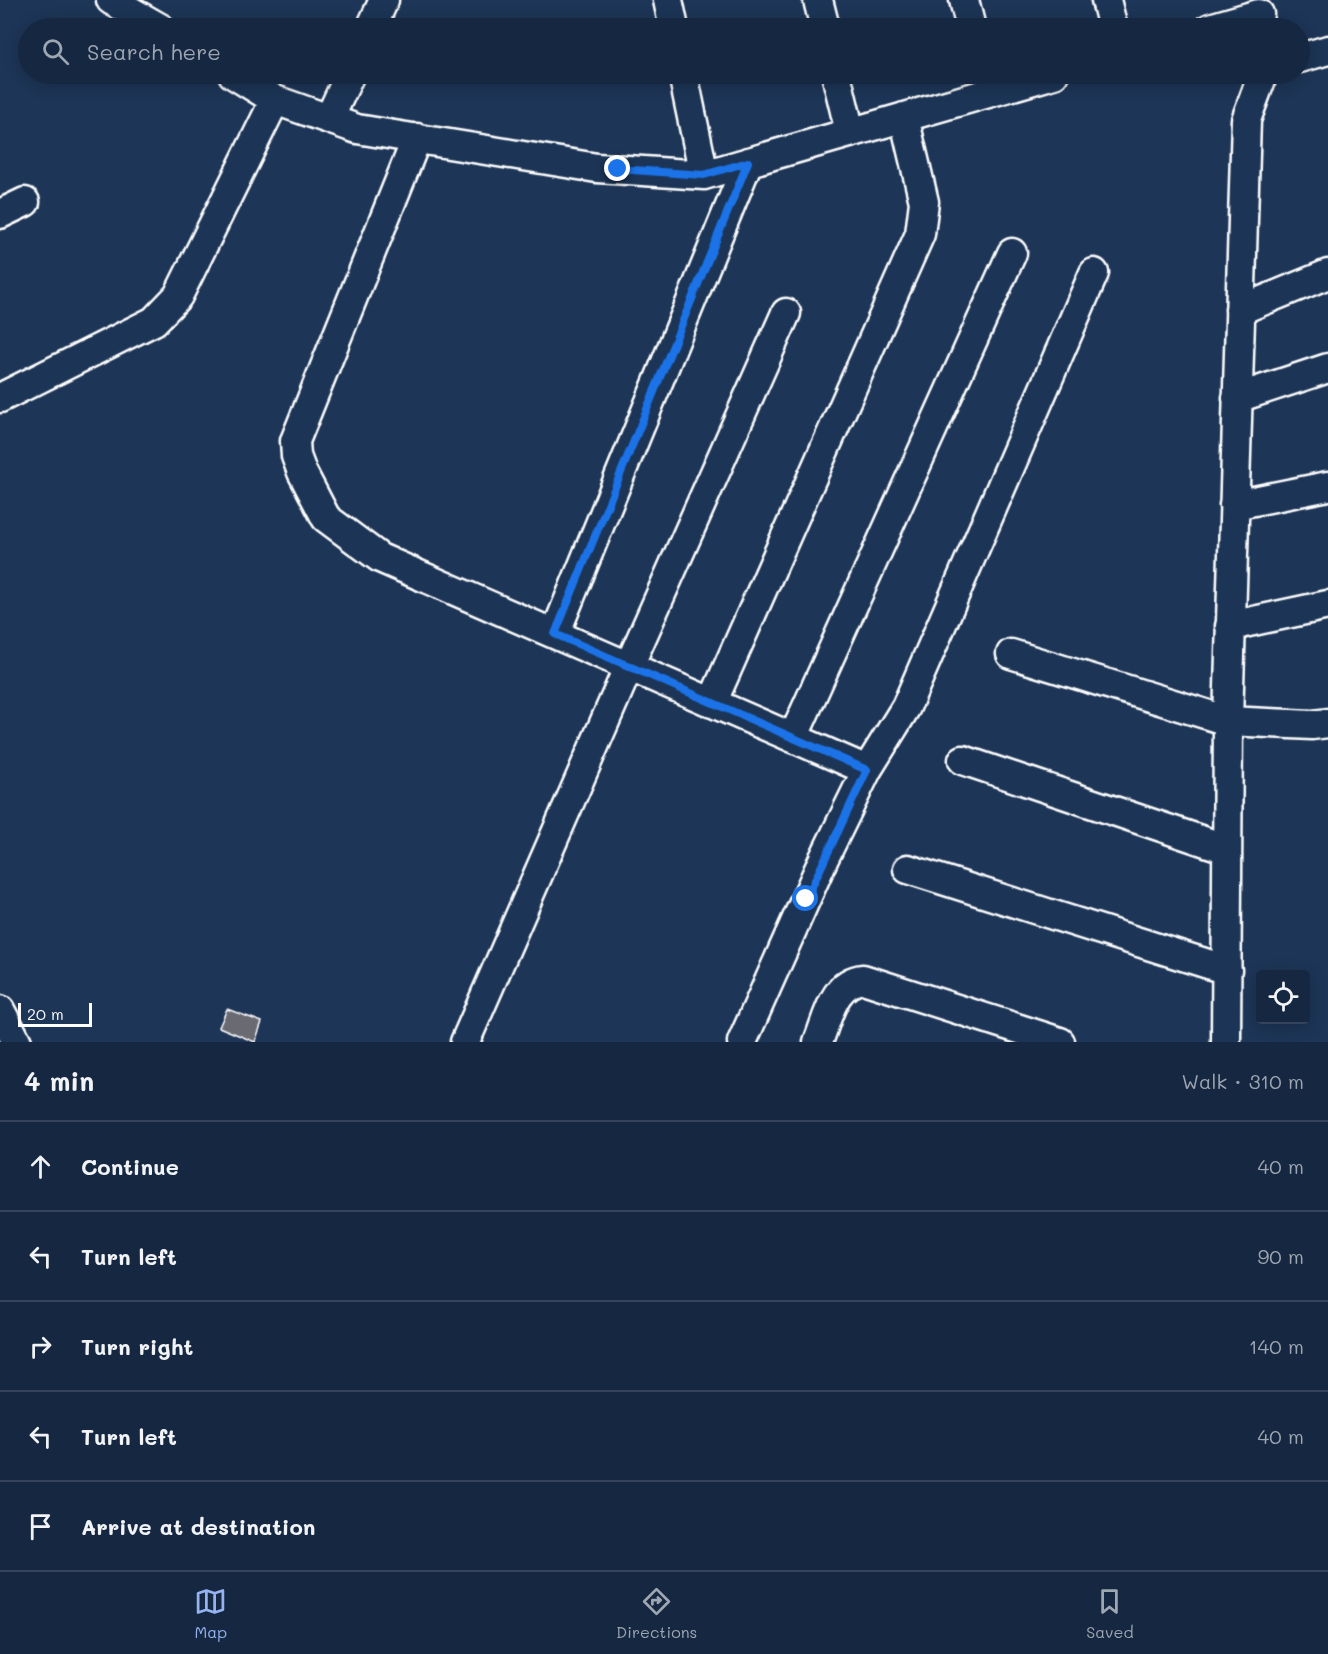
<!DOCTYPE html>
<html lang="en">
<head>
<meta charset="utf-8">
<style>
  body { margin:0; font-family:Mali,sans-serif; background:#1f3048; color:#f1f3f6 }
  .controls { position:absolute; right:18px; bottom:18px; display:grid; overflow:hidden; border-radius:6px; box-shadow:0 3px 15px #0003 }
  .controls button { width:54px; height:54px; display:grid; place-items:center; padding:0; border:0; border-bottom:2px solid #35445a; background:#162841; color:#f1f3f6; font:30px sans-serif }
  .scale { position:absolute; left:18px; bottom:15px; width:74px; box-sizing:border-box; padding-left:6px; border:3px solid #fff; border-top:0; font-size:16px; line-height:21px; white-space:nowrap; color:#fff; -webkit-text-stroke:4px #1d3557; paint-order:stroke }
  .stop { position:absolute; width:18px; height:18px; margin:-14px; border:4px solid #1a73e8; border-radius:50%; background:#fff }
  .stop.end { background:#1a73e8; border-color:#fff; box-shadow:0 2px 6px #0008 }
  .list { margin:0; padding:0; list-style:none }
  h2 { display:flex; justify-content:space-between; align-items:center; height:78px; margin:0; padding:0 24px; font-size:26px }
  h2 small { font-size:20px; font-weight:400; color:#9ea6b1 }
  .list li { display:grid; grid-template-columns:39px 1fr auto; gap:18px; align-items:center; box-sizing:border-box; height:90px; padding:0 24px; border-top:2px solid #35445a }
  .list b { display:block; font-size:22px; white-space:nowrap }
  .list em { font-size:20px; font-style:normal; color:#9ea6b1 }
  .icon { flex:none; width:33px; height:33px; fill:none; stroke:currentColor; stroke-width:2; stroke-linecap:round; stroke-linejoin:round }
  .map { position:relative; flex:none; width:1328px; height:1042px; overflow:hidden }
  .search { position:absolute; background:#162841; box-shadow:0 3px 15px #0003; left:18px; right:18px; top:18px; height:66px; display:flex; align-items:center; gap:15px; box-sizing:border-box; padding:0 21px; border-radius:33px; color:#9ea6b1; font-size:22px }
  .sheet { height:528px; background:#162841 }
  nav { display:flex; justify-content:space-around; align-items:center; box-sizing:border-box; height:84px; border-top:2px solid #35445a; background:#162841; font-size:16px; color:#9ea6b1 }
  nav a { display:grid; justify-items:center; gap:3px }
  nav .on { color:#95b2f1 }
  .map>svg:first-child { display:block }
  .building { fill:#6a6b73; stroke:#fff; stroke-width:1.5 }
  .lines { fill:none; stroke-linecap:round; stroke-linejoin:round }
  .minor-casing { stroke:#fff; stroke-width:33 }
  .minor { stroke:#1d3557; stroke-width:28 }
  .route { stroke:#1a73e8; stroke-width:8 }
</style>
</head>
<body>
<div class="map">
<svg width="1328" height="1042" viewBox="0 0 1328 1042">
  <rect width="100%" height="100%" fill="#1d3557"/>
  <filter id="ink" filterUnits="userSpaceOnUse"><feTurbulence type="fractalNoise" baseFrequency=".0167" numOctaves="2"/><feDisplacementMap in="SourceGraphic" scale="12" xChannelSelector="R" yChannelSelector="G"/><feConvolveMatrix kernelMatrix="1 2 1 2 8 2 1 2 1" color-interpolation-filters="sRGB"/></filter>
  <g filter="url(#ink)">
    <!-- building -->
    <path class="building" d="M 227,1009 L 262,1022 L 255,1042 L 219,1027 Z"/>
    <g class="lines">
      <!-- minor casing -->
      <g class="minor-casing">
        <path id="minor" d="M 111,0 L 160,28
          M 668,0 L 674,28
          M 818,0 L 825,28
          M 964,0 L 971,28
          M 1106,0 L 1113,28
          M 371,28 L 384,0
          M 1210,28 L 1259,14
          M 1300,58 L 1328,50
          M 233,74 L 275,100 L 357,129 L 597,168 L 704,175 L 1054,74
          M 683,74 L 704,175
          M 836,74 L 850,132
          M 329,119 L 350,74
          M 417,138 L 295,441 L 296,456 L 302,472 L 326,518 L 380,558 L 867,770
          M 0,214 L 25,202
          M 1240,310 L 1328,274
          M 0,398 L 154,321 L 178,296 L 275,100
          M 1237,398 L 1328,368
          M 1234,505 L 1328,486
          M 1230,626 L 1328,605
          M 555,634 L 748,162
          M 1011,654 L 1228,721 L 1312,725 L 1328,723
          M 712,703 L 920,234 L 924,202 L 904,117
          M 793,738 L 1012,253
          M 963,760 L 1227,849
          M 908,869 L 1227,970
          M 0,1010 L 17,1042
          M 465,1042 L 629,666 L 786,313
          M 742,1042 L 824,858 L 867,770 L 906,707 L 1094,273
          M 818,1042 C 828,1018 833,982 863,979 L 1060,1042
          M 1226,1042 L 1228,721 L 1246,120 L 1263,74"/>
      </g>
      <!-- minor -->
      <use href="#minor" class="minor"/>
    </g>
  </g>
  <g class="lines" filter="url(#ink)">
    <!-- route -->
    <path class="route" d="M 618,169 L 704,175 L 748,162 L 555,634 L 867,770 L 806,899"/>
  </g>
</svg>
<div class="controls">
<button><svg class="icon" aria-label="locate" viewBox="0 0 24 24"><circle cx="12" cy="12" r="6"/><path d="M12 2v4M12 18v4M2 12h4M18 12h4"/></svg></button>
</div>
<div class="scale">20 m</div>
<div class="stop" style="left:806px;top:899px"></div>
<div class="stop end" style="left:618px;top:169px"></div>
<div class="search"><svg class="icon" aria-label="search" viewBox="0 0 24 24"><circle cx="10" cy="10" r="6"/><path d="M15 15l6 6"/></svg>Search here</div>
</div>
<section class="sheet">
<h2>4 min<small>Walk · 310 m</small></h2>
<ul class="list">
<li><svg class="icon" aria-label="ahead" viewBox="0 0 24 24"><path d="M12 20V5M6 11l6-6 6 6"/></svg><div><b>Continue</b></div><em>40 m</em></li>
<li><svg class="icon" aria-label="left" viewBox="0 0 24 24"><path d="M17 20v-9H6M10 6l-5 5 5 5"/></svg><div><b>Turn left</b></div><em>90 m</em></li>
<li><svg class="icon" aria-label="right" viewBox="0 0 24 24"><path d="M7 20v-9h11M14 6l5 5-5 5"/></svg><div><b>Turn right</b></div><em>140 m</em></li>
<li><svg class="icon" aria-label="left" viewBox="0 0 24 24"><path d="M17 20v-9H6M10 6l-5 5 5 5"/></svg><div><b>Turn left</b></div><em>40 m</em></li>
<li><svg class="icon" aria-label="arrive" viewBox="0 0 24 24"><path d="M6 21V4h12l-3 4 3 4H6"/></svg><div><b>Arrive at destination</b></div></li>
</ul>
</section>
<nav>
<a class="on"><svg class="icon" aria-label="map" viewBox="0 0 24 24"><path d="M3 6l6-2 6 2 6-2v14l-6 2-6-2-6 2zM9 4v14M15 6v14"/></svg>Map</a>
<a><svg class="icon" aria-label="directions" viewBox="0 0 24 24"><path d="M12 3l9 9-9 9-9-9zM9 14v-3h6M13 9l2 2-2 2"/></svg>Directions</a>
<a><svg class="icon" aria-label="saved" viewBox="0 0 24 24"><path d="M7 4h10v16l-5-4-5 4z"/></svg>Saved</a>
</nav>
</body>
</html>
